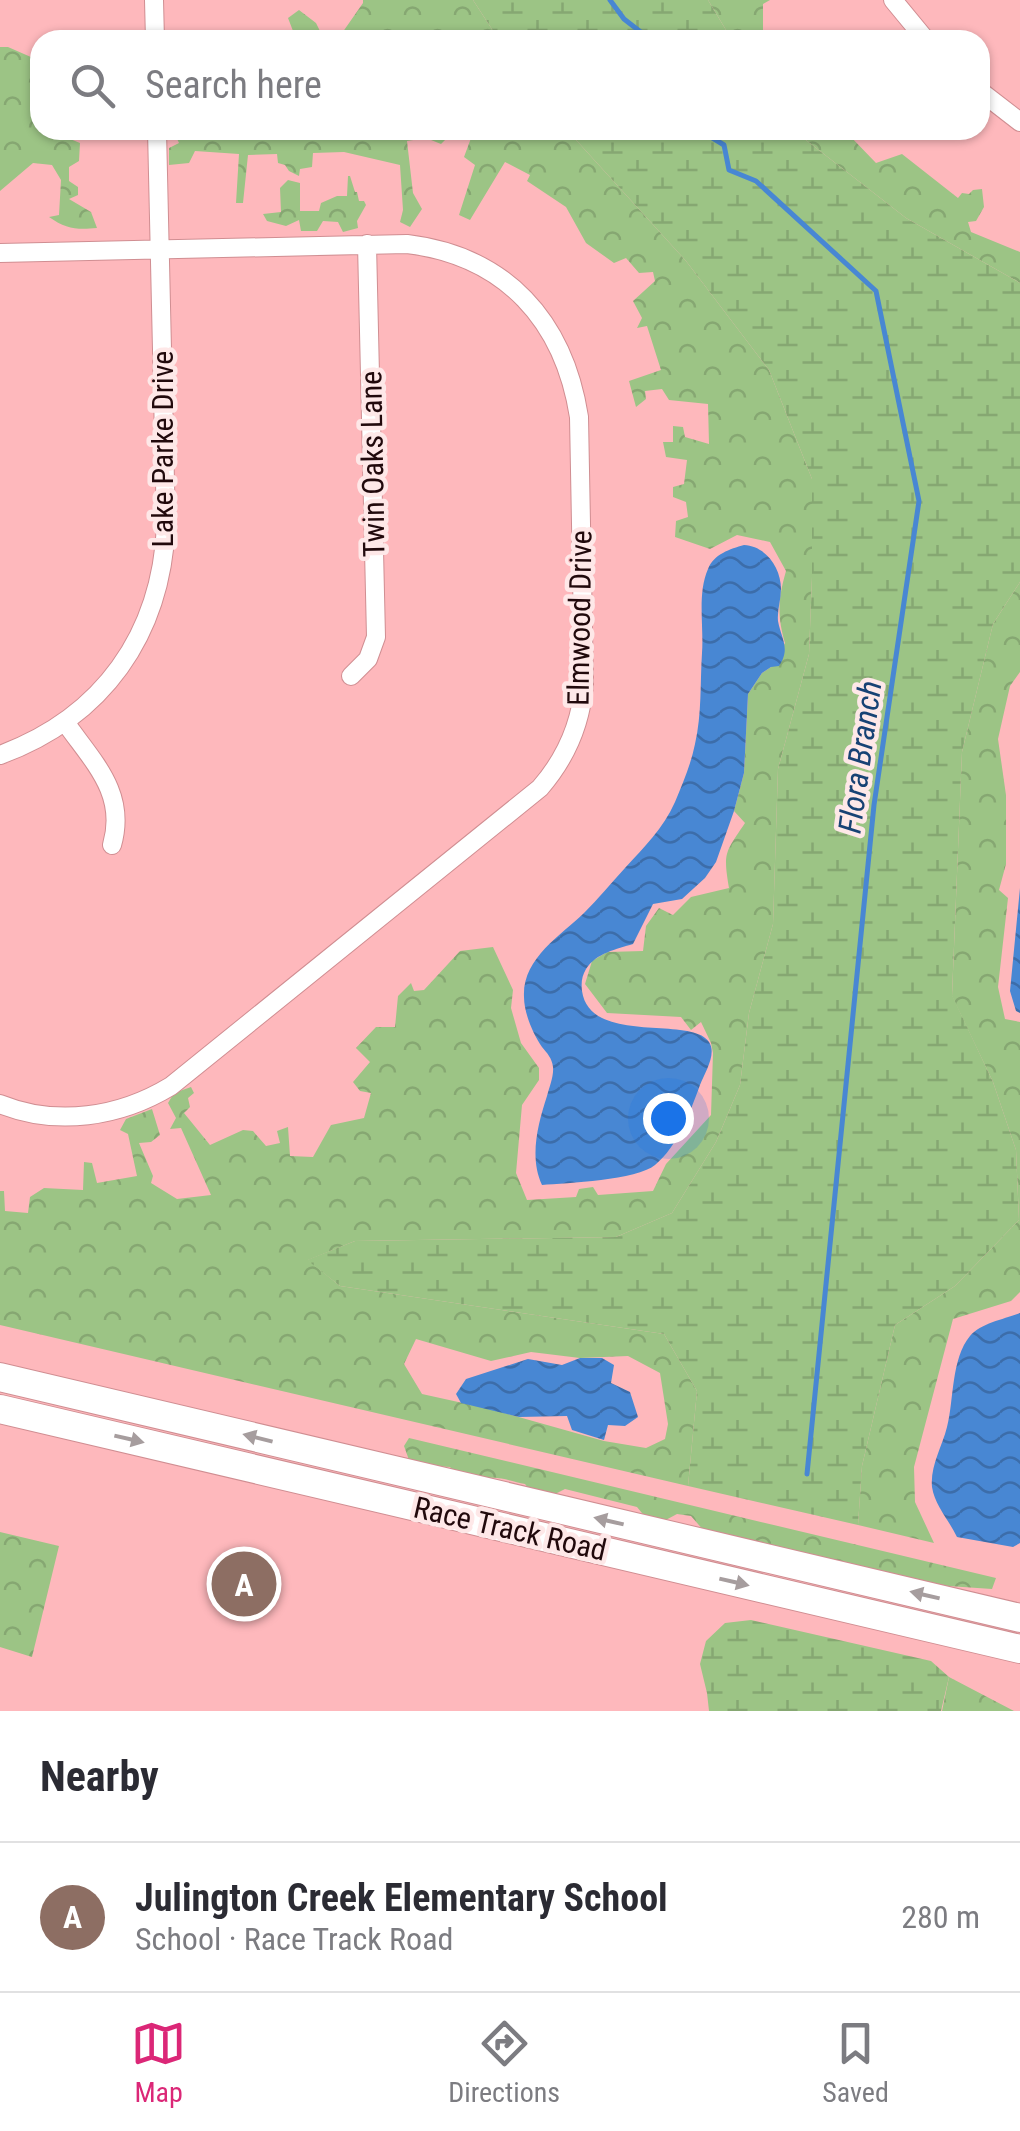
<!DOCTYPE html>
<html lang="en">
<head>
<meta charset="utf-8">
<style>
  body { margin:0; font-family:"Roboto Condensed",sans-serif; background:#f7f7f7; color:#2b2b33 }
  .you { position:absolute; left:668px; top:1118px; width:35px; height:35px; margin:-25px; border:8px solid #fff; border-radius:50%; background:#1a73e8; box-shadow:0 0 0 15px #1a73e833 }
  .badge { display:grid; place-items:center; width:65px; height:65px; border-radius:50%; background:#db2777; color:#fff; font-size:32px; font-weight:700 }
  .pin { position:absolute; translate:-50% -50%; border:5px solid #fff; box-shadow:0 2px 10px #0006 }
  .list { margin:0; padding:0; list-style:none }
  h2 { display:flex; justify-content:space-between; align-items:center; height:130px; margin:0; padding:0 40px; font-size:42px }
  h2 small { font-size:32px; font-weight:400; color:#7c7c81 }
  .list li { display:grid; grid-template-columns:65px 1fr auto; gap:30px; align-items:center; box-sizing:border-box; height:150px; padding:0 40px; border-top:2px solid #e1e1e2 }
  .list b { display:block; font-size:38px; white-space:nowrap }
  .list p { margin:0; font-size:32px; white-space:nowrap; color:#7c7c81 }
  .list em { font-size:32px; font-style:normal; color:#7c7c81 }
  .icon { flex:none; width:55px; height:55px; fill:none; stroke:currentColor; stroke-width:2; stroke-linecap:round; stroke-linejoin:round }
  .map { position:relative; flex:none; width:1020px; height:1711px; overflow:hidden }
  .search { position:absolute; background:#fff; box-shadow:0 2px 8px #0004; left:30px; right:30px; top:30px; height:110px; display:flex; align-items:center; gap:25px; box-sizing:border-box; padding:0 35px; border-radius:30px; color:#7c7c81; font-size:38px }
  .sheet { height:280px; background:#fff }
  nav { display:flex; justify-content:space-around; align-items:center; box-sizing:border-box; height:140px; border-top:2px solid #e1e1e2; background:#fff; font-size:28px; color:#7c7c81 }
  nav a { display:grid; justify-items:center; gap:5px }
  nav .on { color:#db2777 }
  .map>svg:first-child { display:block }
  .forest { fill:url(#forest-crowns); fill-rule:evenodd }
  .wetland { fill:url(#wetland-marsh) }
  .water { fill:url(#water-waves) }
  .lines { fill:none; stroke-linecap:round; stroke-linejoin:round }
  .stream { stroke:#4887d3; stroke-width:5 }
  .minor-casing { stroke:#d08e92; stroke-width:20 }
  .primary-casing { stroke:#d08e92; stroke-width:30 }
  .minor { stroke:#fff; stroke-width:18 }
  .primary { stroke:#fff; stroke-width:28 }
  .oneway { fill:#a69d9e }
  .labels { text-anchor:middle; stroke-width:9; stroke-linejoin:round; paint-order:stroke }
  .street-label { font-size:30px; fill:#21090c; stroke:#fee8e8 }
  .water-label { font-size:32px; font-style:italic; fill:#174274; stroke:#fee8e8 }
</style>
</head>
<body>
<div class="map">
<svg width="1020" height="1711" viewBox="0 0 1020 1711">
  <defs>
    <pattern id="forest-crowns" width="20" height="18" patternUnits="userSpaceOnUse" patternTransform="scale(2.5)"><rect width="20" height="18" fill="#9cc485"/><path d="M2 6a3 3 0 1 1 6 0M12 15a3 3 0 1 1 6 0" fill="none" stroke="#86a772"/></pattern>
    <pattern id="wetland-marsh" width="20" height="14" patternUnits="userSpaceOnUse" patternTransform="scale(2.5)"><rect width="20" height="14" fill="#9cc485"/><path d="M1 5h8M5 5V1M11 12h8M15 12V8" fill="none" stroke="#86a772"/></pattern>
    <pattern id="water-waves" width="16" height="10" patternUnits="userSpaceOnUse" patternTransform="scale(2.5)"><rect width="16" height="10" fill="#4887d3"/><path d="M0 5q4-4 8 0t8 0" fill="none" stroke="#3c6daa"/></pattern>
  </defs>
  <rect width="100%" height="100%" fill="#feb8bc"/>
  <!-- forest -->
  <path class="forest" d="M 363,0 L 473,0 L 499,40 L 302,40 L 300,34 L 293,31 L 288,18 L 299,10 L 316,23 L 323,37 L 340,36 L 363,3 Z
    M 708,0 L 770,0 L 763,4 L 763,40 L 732,40 Z
    M 0,47 L 8,47 L 40,61 L 40,130 L 48,130 L 80,143 L 79,161 L 69,167 L 69,181 L 78,187 L 78,195 L 69,199 L 91,212 L 97,228 C 77,230 66,229 49,217 L 59,215 L 61,180 L 52,165 L 33,163 L 0,191 Z
    M 173,130 L 455,130 L 441,144 L 426,138 L 407,141 L 413,193 L 422,209 L 410,227 L 400,222 L 403,210 L 400,165 L 344,152 L 313,153 L 312,167 L 300,169 L 299,176 L 289,171 L 285,165 L 278,163 L 277,154 L 248,155 L 243,203 L 236,203 L 239,154 L 195,151 L 189,163 L 169,165 L 169,148 L 179,143 Z
    M 474,130 L 567,130 L 686,261 L 769,370 L 812,479 L 812,577 L 809,654 L 778,769 L 773,924 L 749,1013 L 740,1085 L 716,1142 L 672,1213 L 616,1237 L 355,1241 L 308,1260 L 340,1286 L 664,1334 L 697,1391 L 688,1486 L 0,1325 L 0,1191 L 4,1191 L 5,1211 L 28,1213 L 30,1197 L 44,1188 L 83,1190 L 84,1162 L 92,1163 L 97,1183 L 137,1176 L 128,1134 L 120,1130 L 126,1119 L 152,1109 L 160,1135 L 151,1142 L 139,1143 L 153,1176 L 151,1183 L 177,1199 L 211,1195 L 181,1128 L 170,1129 L 176,1118 L 168,1103 L 174,1093 L 191,1087 L 194,1093 L 188,1098 L 190,1107 L 184,1113 L 210,1145 L 243,1130 L 253,1131 L 266,1146 L 280,1143 L 277,1131 L 288,1127 L 290,1156 L 313,1157 L 331,1125 L 364,1118 L 371,1093 L 360,1091 L 353,1082 L 370,1062 L 356,1048 L 376,1027 L 395,1027 L 398,996 L 411,983 L 414,991 L 424,990 L 460,951 L 493,947 L 513,990 L 511,1008 L 521,1043 L 539,1068 L 539,1080 L 522,1105 L 516,1173 L 527,1200 L 576,1197 L 579,1189 L 593,1187 L 598,1195 L 653,1191 L 666,1164 L 711,1115 L 713,1053 L 711,1043 L 701,1022 L 691,1030 L 681,1017 L 607,1013 L 585,984 L 592,961 L 607,952 L 643,951 L 646,926 L 659,908 L 673,915 L 691,897 L 729,888 C 723,852 725,853 745,823 L 734,811 L 744,773 L 748,694 L 762,673 L 771,667 L 785,643 C 777,616 778,599 786,571 L 770,542 L 737,535 L 710,549 L 675,537 L 676,521 L 688,517 L 686,502 L 673,497 L 673,487 L 684,484 L 687,460 L 666,457 L 663,442 L 673,442 L 673,426 L 683,427 L 685,437 L 709,444 L 708,404 L 669,400 L 662,389 L 645,391 L 646,399 L 636,407 L 629,381 L 661,370 L 647,326 L 637,328 L 642,318 L 633,301 L 655,281 L 653,272 L 639,273 L 626,258 L 614,263 L 586,243 L 566,207 L 527,181 L 530,175 L 505,162 L 470,220 L 459,215 L 475,165 L 464,157 ZM 416,1339 L 491,1361 L 531,1352 L 580,1358 L 628,1356 L 660,1373 L 668,1424 L 665,1439 L 646,1448 L 604,1441 L 490,1409 L 422,1394 L 404,1364 Z
    M 793,130 L 851,130 L 849,135 L 876,163 L 902,154 L 958,198 L 962,193 L 969,194 L 973,190 L 982,189 L 984,207 L 976,221 L 968,222 L 971,232 L 1020,252 L 1020,283 L 906,218 Z
    M 348,176 L 350,176 L 355,192 L 357,192 L 359,201 L 364,201 L 366,205 L 357,221 L 358,228 L 343,232 L 338,222 L 323,221 L 317,231 L 301,231 L 299,220 L 286,226 L 267,221 L 263,214 L 281,212 L 280,188 L 288,180 L 300,183 L 300,211 L 319,211 L 321,203 L 337,196 L 347,196 Z
    M 1020,582 L 1020,672 L 1010,686 L 998,739 L 1006,795 L 1006,864 L 999,890 L 1008,898 L 998,987 L 1005,1019 L 1020,1022 L 1020,1292 L 1011,1301 L 953,1319 L 914,1467 L 915,1502 L 934,1543 L 858,1525 L 862,1466 L 895,1325 L 955,1286 L 1019,1220 L 1016,1150 L 993,1082 L 952,996 L 962,752 L 993,624 Z
    M 409,1438 L 996,1578 L 992,1589 L 919,1584 L 705,1532 L 691,1516 L 677,1514 L 662,1522 L 646,1518 L 637,1507 L 565,1489 L 551,1496 L 533,1494 L 525,1484 C 514,1482 501,1477 490,1478 C 473,1480 461,1482 450,1467 L 420,1465 L 409,1460 L 404,1446 Z
    M 0,1532 L 59,1546 L 32,1657 L 0,1647 Z
    M 949,1677 L 1014,1711 L 942,1711 Z"/>
  <!-- wetland -->
  <path class="wetland" d="M 473,0 L 708,0 L 732,40 L 499,40 Z
    M 567,130 L 793,130 L 906,218 L 1020,283 L 1020,582 L 993,624 L 962,752 L 952,995 L 993,1082 L 1016,1150 L 1019,1220 L 955,1286 L 895,1325 L 862,1466 L 858,1525 L 688,1486 L 697,1391 L 664,1334 L 340,1286 L 307,1260 L 355,1241 L 616,1237 L 672,1213 L 716,1142 L 740,1085 L 749,1013 L 773,924 L 778,769 L 809,654 L 812,577 L 812,479 L 769,370 L 686,261 Z
    M 751,1620 L 931,1661 L 949,1677 L 941,1711 L 709,1711 L 707,1693 L 700,1664 L 706,1641 L 725,1623 Z"/>
  <!-- water -->
  <path class="water" d="M 744,545 C 766,546 781,568 781,589 C 781,600 777,610 778,621 C 781,638 791,649 779,666 L 771,667 L 762,673 L 748,694 L 744,773 L 734,811 L 716,862 L 705,878 L 682,899 L 653,904 L 633,944 C 617,949 596,953 586,969 C 582,976 581,982 582,991 C 590,1046 692,1015 709,1042 C 717,1054 705,1072 700,1085 C 690,1112 678,1146 655,1165 C 637,1180 567,1183 542,1185 C 529,1157 538,1124 547,1096 C 549,1088 554,1076 553,1067 C 552,1058 547,1053 542,1047 C 533,1034 524,1013 524,997 C 522,959 560,936 584,913 C 598,899 611,883 625,868 C 644,847 663,829 675,802 C 683,783 691,764 695,744 C 702,714 700,683 702,653 C 704,626 697,594 708,569 C 714,554 730,549 744,545 Z
    M 1020,888 L 1020,1013 L 1016,1011 L 1010,991 Z
    M 1020,1313 L 1020,1543 L 1013,1547 L 957,1537 C 949,1520 935,1506 932,1487 C 930,1466 942,1447 947,1427 C 954,1399 951,1359 970,1336 C 981,1323 1005,1319 1020,1313 Z
    M 580,1358 L 602,1358 L 614,1365 L 611,1383 L 630,1392 L 638,1417 L 625,1426 L 608,1425 L 604,1440 L 572,1430 L 567,1416 L 519,1417 L 461,1403 L 456,1394 L 466,1379 L 528,1359 L 562,1365 Z"/>
  <g class="lines">
    <!-- stream -->
    <path class="stream" d="M 610,0 L 624,19 L 651,40
      M 704,130 L 706,134 L 724,145 L 729,170 L 756,181 L 876,291 L 919,501 L 874,805 L 807,1474"/>
    <!-- minor casing -->
    <g class="minor-casing">
      <path id="minor" d="M 154,0 L 155,40
        M 893,0 L 926,40
        M 980,91 L 1020,122
        M 0,253 L 407,244 C 506,256 564,321 579,417 L 584,684 C 581,724 566,758 540,788 L 171,1086 C 120,1117 57,1127 0,1104
        M 351,676 L 368,659 L 376,637 L 367,244
        M 65,722 C 93,762 127,793 112,845
        M 0,755 C 103,717 161,635 166,526 L 157,130"/>
    </g>
    <!-- primary casing -->
    <g class="primary-casing">
      <path id="primary" d="M 0,1377 L 1020,1618
        M 0,1409 L 1020,1649"/>
    </g>
    <!-- minor -->
    <use href="#minor" class="minor"/>
    <!-- primary -->
    <use href="#primary" class="primary"/>
  </g>
  <!-- one-way arrows -->
  <defs><path id="oneway-solid" d="M-6-.8H1V-3.2L6.5 0L1 3.2V.8H-6Z" transform="scale(2.5)"/></defs>
  <g class="oneway">
    <use href="#oneway-solid" transform="translate(258 1438) rotate(-166)"/>
    <use href="#oneway-solid" transform="translate(129 1439) rotate(13)"/>
    <use href="#oneway-solid" transform="translate(609 1521) rotate(-167)"/>
    <use href="#oneway-solid" transform="translate(734 1582) rotate(13)"/>
    <use href="#oneway-solid" transform="translate(925 1595) rotate(-167)"/>
  </g>
  <g class="labels">
    <!-- street labels -->
    <g class="street-label">
      <text transform="translate(163 449) rotate(-90)" y="10">Lake Parke Drive</text>
      <text transform="translate(373 464) rotate(-91)" y="10">Twin Oaks Lane</text>
      <text transform="translate(580 618) rotate(-89)" y="10">Elmwood Drive</text>
      <text transform="translate(510 1529) rotate(13)" y="10">Race Track Road</text>
    </g>
    <!-- water labels -->
    <g class="water-label">
      <text transform="translate(860 757) rotate(-82)" y="11">Flora Branch</text>
    </g>
  </g>
</svg>
<div class="you"></div>
<div class="pin badge" style="left:244px;top:1584px;background:#8d6e63">A</div>
<div class="search"><svg class="icon" aria-label="search" viewBox="0 0 24 24"><circle cx="10" cy="10" r="6"/><path d="M15 15l6 6"/></svg>Search here</div>
</div>
<section class="sheet">
<h2>Nearby<small></small></h2>
<ul class="list">
<li><span class="badge" style="background:#8d6e63">A</span><div><b>Julington Creek Elementary School</b><p>School · Race Track Road</p></div><em>280 m</em></li>
</ul>
</section>
<nav>
<a class="on"><svg class="icon" aria-label="map" viewBox="0 0 24 24"><path d="M3 6l6-2 6 2 6-2v14l-6 2-6-2-6 2zM9 4v14M15 6v14"/></svg>Map</a>
<a><svg class="icon" aria-label="directions" viewBox="0 0 24 24"><path d="M12 3l9 9-9 9-9-9zM9 14v-3h6M13 9l2 2-2 2"/></svg>Directions</a>
<a><svg class="icon" aria-label="saved" viewBox="0 0 24 24"><path d="M7 4h10v16l-5-4-5 4z"/></svg>Saved</a>
</nav>
</body>
</html>
